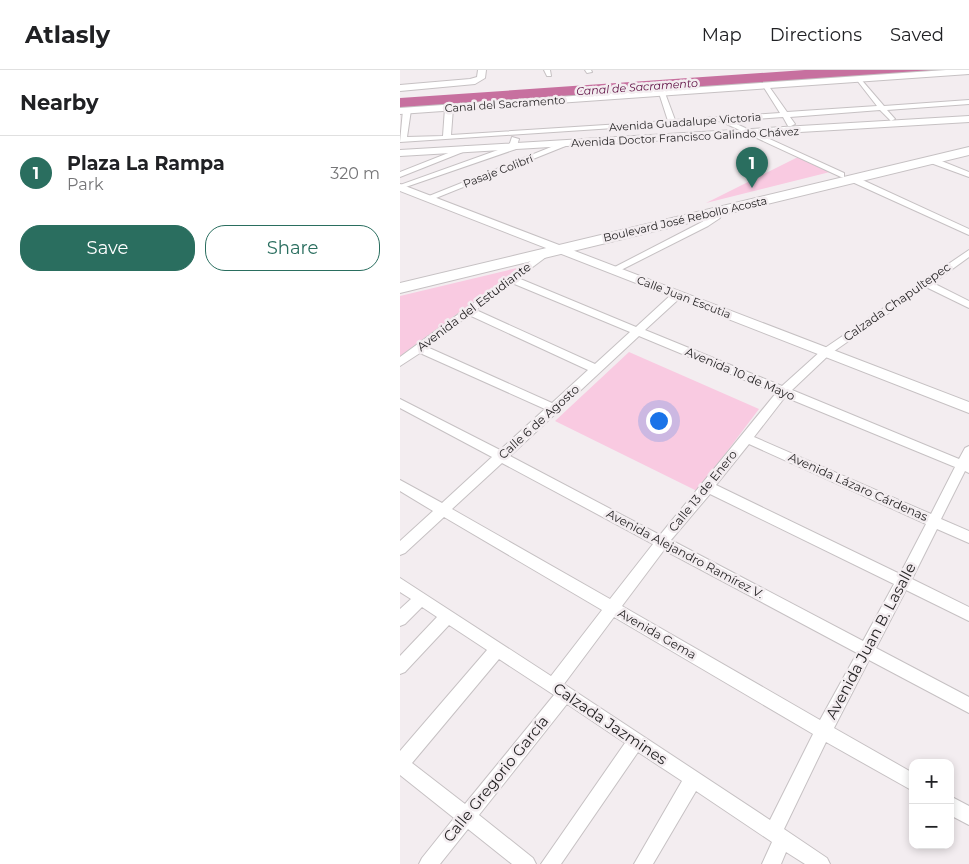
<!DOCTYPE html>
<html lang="en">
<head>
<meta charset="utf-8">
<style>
  body { margin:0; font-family:Montserrat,sans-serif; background:#f2f2f2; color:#202124 }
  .controls { position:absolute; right:15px; bottom:15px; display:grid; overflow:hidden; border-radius:10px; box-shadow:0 2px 8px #0003 }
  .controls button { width:45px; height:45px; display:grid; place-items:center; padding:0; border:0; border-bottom:1px solid #e0e0e0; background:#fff; color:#202124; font:25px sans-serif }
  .you { position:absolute; left:258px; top:350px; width:18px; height:18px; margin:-12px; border:4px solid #fff; border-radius:50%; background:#1a73e8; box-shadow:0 0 0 8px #1a73e833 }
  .badge { display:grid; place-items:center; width:32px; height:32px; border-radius:50%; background:#2a6e5f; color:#fff; font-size:16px; font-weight:700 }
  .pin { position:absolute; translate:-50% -41px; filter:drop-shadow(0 1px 2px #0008) }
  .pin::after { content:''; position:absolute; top:26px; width:18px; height:15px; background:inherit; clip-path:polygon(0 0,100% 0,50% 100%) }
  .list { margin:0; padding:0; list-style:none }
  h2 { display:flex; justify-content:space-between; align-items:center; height:65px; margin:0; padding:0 20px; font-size:21px }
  h2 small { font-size:16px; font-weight:400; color:#757577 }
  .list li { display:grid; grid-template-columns:32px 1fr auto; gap:15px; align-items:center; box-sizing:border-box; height:75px; padding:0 20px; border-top:1px solid #e0e0e0 }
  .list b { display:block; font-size:19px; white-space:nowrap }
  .list p { margin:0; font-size:16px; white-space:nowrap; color:#757577 }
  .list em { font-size:16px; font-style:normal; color:#757577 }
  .actions { display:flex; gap:10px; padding:15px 20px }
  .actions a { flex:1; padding:11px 0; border:1px solid #2a6e5f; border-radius:20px; text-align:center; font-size:18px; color:#2a6e5f }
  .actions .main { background:#2a6e5f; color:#fff }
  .map { position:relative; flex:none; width:569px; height:794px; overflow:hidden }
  header { display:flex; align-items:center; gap:30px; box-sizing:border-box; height:70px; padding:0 25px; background:#fff; border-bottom:1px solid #e0e0e0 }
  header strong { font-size:24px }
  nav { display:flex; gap:28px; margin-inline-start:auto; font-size:18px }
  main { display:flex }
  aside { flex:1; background:#fff }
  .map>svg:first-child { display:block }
  .green { fill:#f9cae1 }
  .water { fill:#c7709f }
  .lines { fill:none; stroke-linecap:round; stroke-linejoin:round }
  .minor-casing { stroke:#c6c1c3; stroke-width:2 }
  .tertiary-casing { stroke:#c6c1c3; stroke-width:2 }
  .primary-casing { stroke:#c6c1c3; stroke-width:2 }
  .minor { fill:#fff; fill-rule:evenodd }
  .tertiary { fill:#fff; fill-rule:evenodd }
  .primary { fill:#fff; fill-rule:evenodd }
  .labels { text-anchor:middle; stroke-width:5; stroke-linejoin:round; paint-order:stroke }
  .far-water-label { font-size:11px; font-style:italic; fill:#5a093e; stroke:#f3edf0 }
  .far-street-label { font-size:11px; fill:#211f20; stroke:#f3edf0 }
  .street-label { font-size:12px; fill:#211f20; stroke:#f3edf0 }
  .near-street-label { font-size:15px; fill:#211f20; stroke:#f3edf0 }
</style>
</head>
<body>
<header>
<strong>Atlasly</strong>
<nav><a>Map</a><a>Directions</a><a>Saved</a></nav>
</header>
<main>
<aside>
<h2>Nearby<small></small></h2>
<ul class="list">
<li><span class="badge">1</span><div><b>Plaza La Rampa</b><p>Park</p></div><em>320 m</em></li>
</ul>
<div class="actions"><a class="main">Save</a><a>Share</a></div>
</aside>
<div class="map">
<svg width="569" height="794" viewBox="0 0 569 794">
  <rect width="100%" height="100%" fill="#f3edf0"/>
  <!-- green -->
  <path class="green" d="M 398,87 L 430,102 L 306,133 Z
    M 121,197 L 0,286 L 0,226 Z
    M 229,282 L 359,339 L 297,421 L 155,351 Z"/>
  <!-- water -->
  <path class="water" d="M 405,0 L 541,0 L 0,39 L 0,28 Z"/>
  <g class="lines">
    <!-- minor casing -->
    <g class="minor-casing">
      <path id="minor" d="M 144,0 L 150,0 L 151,6 L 147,6 Z
        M 185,0 L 191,0 L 192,2 L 187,3 Z
        M 459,7 L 484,36 L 569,30 L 569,34 L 487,40 L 495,49 L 491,51 L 480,40 L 390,47 L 395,54 L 391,56 L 388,56 L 383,47 L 330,51 L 444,103 L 444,107 L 441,107 L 320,51 L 0,72 L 3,40 L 7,38 L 11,40 L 7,67 L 43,66 L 45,38 L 49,36 L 53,38 L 51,65 L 268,51 L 259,23 L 262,21 L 265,23 L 275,50 L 380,43 L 363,16 L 366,14 L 368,15 L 387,42 L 477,36 L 456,9 Z
        M 112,67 L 119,69 L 116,79 L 0,119 L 0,115 L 109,76 Z
        M 166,71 L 173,73 L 31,130 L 24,128 Z
        M 66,76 L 73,78 L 0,107 L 0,102 Z
        M 528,88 L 534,88 L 569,102 L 569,107 L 528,92 Z
        M 450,107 L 456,107 L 569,159 L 569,165 L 450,111 Z
        M 318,139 L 322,142 L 320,148 L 308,156 L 217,202 L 214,203 L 209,200 L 302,152 Z
        M 147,179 L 150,180 L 150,184 L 118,208 L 236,257 L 273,223 L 281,223 L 281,227 L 245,260 L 382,316 L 422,280 L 569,180 L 569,187 L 533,213 L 569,231 L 569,238 L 526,217 L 430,284 L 392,320 L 559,389 L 565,378 L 569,376 L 569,403 L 565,401 L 541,449 L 569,461 L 569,473 L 537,459 L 512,509 L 569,537 L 569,551 L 506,520 L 476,578 L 569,627 L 569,643 L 469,590 L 434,658 L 513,703 L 513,721 L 426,672 L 384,759 L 427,788 L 430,794 L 405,794 L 386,782 L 381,794 L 362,794 L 372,772 L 296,721 L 253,794 L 234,794 L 282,711 L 238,682 L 161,794 L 141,794 L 225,673 L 167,634 L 79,745 L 133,788 L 136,794 L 112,794 L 68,759 L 40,794 L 19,794 L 22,788 L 54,748 L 0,705 L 0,681 L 87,580 L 49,555 L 5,602 L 0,604 L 0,586 L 37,547 L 22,537 L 5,554 L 0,556 L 0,539 L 11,529 L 0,522 L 0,508 L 151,606 L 202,540 L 44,447 L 5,483 L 0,485 L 0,471 L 33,441 L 0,421 L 0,410 L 42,433 L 92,387 L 0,338 L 0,329 L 100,380 L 145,339 L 20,283 L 0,296 L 0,287 ZM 112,213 L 230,262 L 195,294 L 76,240 ZM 69,245 L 188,300 L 152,333 L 27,277 ZM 239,266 L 376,323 L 260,465 L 110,386 ZM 385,327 L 555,397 L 531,444 L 354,367 ZM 349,374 L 526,454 L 500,504 L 316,415 ZM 102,393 L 253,474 L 210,529 L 52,439 ZM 310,424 L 494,514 L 463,571 L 271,470 ZM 264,480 L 457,583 L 420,650 L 222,536 ZM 214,547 L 413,664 L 370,750 L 164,614 ZM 99,589 L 154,625 L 65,734 L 12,693 Z
        M 550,726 L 569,736 L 569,755 L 550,745 Z"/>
    </g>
    <!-- tertiary casing -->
    <g class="tertiary-casing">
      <path id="tertiary" d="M 78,0 L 86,0 L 85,8 L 75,14 L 0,21 L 0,15 L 70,9 L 77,7 Z
        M 546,0 L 569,0 L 569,4 L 0,44 L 0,38 Z
        M 569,46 L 569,52 L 0,86 L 0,80 Z
        M 0,114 L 569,332 L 569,343 L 0,121 Z"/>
    </g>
    <!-- primary casing -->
    <g class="primary-casing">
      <path id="primary" d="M 569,77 L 569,85 L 0,223 L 0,213 Z"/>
    </g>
    <!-- minor -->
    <use href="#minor" class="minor"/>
    <!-- tertiary -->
    <use href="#tertiary" class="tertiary"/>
    <!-- primary -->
    <use href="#primary" class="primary"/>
  </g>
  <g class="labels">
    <!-- far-water labels -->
    <g class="far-water-label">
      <text transform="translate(237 17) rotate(-4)" y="4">Canal de Sacramento</text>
    </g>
    <!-- far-street labels -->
    <g class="far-street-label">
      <text transform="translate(105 34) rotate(-4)" y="4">Canal del Sacramento</text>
      <text transform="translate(285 52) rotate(-4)" y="4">Avenida Guadalupe Victoria</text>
      <text transform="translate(285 67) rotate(-3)" y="4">Avenida Doctor Francisco Galindo Chávez</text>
      <text transform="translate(98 101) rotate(-21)" y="4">Pasaje Colibrí</text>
      <text transform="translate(285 149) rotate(-13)" y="4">Boulevard José Rebollo Acosta</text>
      <text transform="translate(284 227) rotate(21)" y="4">Calle Juan Escutia</text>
    </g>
    <!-- street labels -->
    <g class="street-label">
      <text transform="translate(497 232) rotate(-35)" y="4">Calzada Chapultepec</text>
      <text transform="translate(74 237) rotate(-37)" y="4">Avenida del Estudiante</text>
      <text transform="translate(340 304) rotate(23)" y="4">Avenida 10 de Mayo</text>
      <text transform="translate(139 352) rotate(-42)" y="4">Calle 6 de Agosto</text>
      <text transform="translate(458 417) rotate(24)" y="4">Avenida Lázaro Cárdenas</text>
      <text transform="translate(303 421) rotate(-51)" y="4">Calle 13 de Enero</text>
      <text transform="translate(285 484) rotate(28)" y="4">Avenida Alejandro Ramírez V.</text>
      <text transform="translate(257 564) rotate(30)" y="4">Avenida Gema</text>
    </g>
    <!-- near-street labels -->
    <g class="near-street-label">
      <text transform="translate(471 571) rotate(-62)" y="5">Avenida Juan B. Lasalle</text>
      <text transform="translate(210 654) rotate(34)" y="5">Calzada Jazmines</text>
      <text transform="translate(96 709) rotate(-51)" y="5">Calle Gregorio García</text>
    </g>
  </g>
</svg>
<div class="controls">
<button>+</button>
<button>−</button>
</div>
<div class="you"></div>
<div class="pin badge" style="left:352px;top:118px">1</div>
</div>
</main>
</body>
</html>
